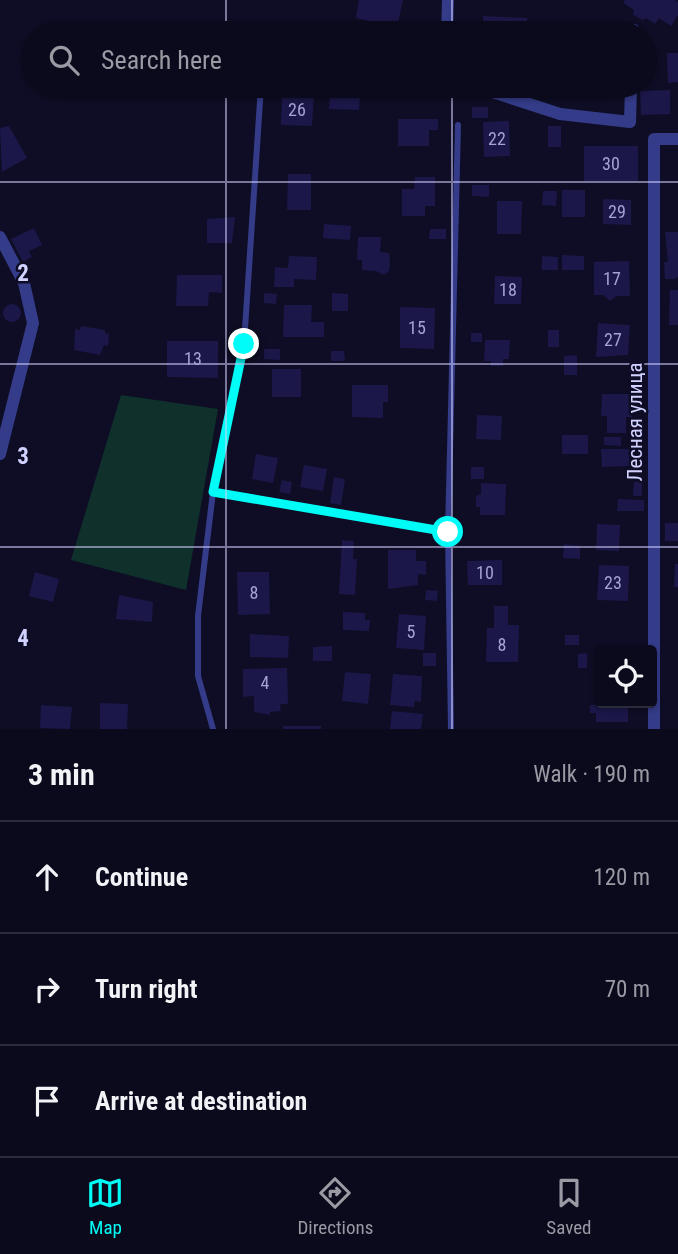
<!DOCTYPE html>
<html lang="en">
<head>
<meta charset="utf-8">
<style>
  body { margin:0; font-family:"Roboto Condensed",sans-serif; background:#181829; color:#f1f3f6 }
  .controls { position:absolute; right:21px; bottom:21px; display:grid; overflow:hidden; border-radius:7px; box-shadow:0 2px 5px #0004 }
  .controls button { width:63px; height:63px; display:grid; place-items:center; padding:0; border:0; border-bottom:2px solid #2a2b3b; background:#0a0a1c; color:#f1f3f6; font:35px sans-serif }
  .stop { position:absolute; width:21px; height:21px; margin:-16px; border:5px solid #00fcf6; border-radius:50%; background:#fff }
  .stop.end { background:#00fcf6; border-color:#fff; box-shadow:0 2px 7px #0008 }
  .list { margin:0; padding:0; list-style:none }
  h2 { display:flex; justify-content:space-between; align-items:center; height:91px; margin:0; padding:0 28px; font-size:30px }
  h2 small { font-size:23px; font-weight:400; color:#999aa3 }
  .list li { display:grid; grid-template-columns:46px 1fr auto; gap:21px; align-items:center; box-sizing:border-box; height:112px; padding:0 28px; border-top:2px solid #2a2b3b }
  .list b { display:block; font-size:26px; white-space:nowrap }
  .list em { font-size:23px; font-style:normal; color:#999aa3 }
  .icon { flex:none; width:38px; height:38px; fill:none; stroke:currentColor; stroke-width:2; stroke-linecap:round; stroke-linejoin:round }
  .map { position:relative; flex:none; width:678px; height:729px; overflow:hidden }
  .search { position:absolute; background:#0a0a1c; box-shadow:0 2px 5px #0004; left:21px; right:21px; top:21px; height:77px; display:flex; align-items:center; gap:18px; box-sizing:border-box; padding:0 24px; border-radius:38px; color:#999aa3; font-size:26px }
  .sheet { height:427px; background:#0a0a1c }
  nav { display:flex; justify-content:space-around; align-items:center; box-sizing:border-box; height:98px; border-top:2px solid #2a2b3b; background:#0a0a1c; font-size:19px; color:#999aa3 }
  nav a { display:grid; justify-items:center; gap:4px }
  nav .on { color:#00fcf6 }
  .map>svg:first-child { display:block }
  .green { fill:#0f302b }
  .building { fill:#1b1748 }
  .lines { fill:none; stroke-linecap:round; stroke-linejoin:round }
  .lane { stroke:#343b88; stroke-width:6 }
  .street { stroke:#343b88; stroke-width:12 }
  .route { stroke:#00fcf6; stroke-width:9 }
  .grid { fill:none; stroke:#d1d2ff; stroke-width:2; stroke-opacity:0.55 }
  .labels { text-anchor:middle; stroke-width:5; stroke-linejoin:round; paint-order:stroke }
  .number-label { font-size:18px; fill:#a4a3d1 }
  .street-label { font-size:21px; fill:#d1d2ff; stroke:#0e0d25 }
  .grid-label { font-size:23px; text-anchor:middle; font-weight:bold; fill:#d1d2ff; stroke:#0e0d25; stroke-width:5; stroke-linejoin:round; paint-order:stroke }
</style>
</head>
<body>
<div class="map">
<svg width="678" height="729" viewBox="0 0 678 729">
  <rect width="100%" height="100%" fill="#0e0d25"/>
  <!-- green -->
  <path class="green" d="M 121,395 L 218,409 L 186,590 L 71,560 Z"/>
  <!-- building -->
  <path class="building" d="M 359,0 L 403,0 L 397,27 L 356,18 Z
    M 625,0 L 675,0 L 678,2 L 678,15 L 671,26 L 659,18 L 655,24 L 646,18 L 643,20 L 633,15 L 634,10 L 623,3 Z
    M 483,16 L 527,18 L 527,33 L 483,33 Z
    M 667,53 L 678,53 L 678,82 L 668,83 Z
    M 670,90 L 670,114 L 641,115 L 640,91 Z
    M 330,91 L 360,92 L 359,110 L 329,109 Z
    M 282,93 L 314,94 L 312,126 L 281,125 Z
    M 472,107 L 488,107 L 488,118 L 472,118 Z
    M 398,119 L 438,119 L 438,130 L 429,130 L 429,146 L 398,146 Z
    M 509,121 L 510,156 L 484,157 L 483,122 Z
    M 9,126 L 27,158 L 2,172 L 0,128 Z
    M 548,126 L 561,126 L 561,147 L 548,147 Z
    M 584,146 L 638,146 L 638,181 L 584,181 Z
    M 288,174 L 311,174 L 311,210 L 287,210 Z
    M 415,177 L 435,177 L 435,206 L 425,206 L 425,216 L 402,216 L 402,189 L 414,189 Z
    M 472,185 L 489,185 L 489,197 L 472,196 Z
    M 562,190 L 585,190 L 585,217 L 562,217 Z
    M 543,191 L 557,191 L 556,206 L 542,205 Z
    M 603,199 L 631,200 L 631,225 L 603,224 Z
    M 497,201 L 522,201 L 521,234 L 497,234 Z
    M 235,217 L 232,243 L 207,243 L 207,219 Z
    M 324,224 L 351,226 L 350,240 L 323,238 Z
    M 34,228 L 42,245 L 29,251 L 32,257 L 23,262 L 11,239 Z
    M 430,229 L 446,229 L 446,239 L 429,239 Z
    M 665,232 L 678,232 L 678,277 L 675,279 L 665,279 L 664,262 L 668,262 Z
    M 358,237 L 381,237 L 380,252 L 389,253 L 390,263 L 389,271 L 384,275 L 376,271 L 362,270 L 362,260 L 357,260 Z
    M 562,255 L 584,256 L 584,270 L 562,270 Z
    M 289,256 L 317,257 L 316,280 L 294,279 L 294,287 L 274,287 L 275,267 L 288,268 Z
    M 542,256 L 558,257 L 558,270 L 542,270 Z
    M 629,261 L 630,296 L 617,296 L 610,301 L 603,295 L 594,295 L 594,262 Z
    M 177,275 L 222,275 L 222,293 L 209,292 L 208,306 L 176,306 Z
    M 495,276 L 522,277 L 521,304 L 494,304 Z
    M 670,290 L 678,290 L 678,325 L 669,325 Z
    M 264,293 L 277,294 L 276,304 L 264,303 Z
    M 332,293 L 348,294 L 348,311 L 332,311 Z
    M3 313a9 9 0 1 1 18 0a9 9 0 1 1-18 0Z
    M 284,305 L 312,305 L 311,322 L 324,322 L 324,337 L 283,337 Z
    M 400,307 L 435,308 L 434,349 L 400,348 Z
    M 598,323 L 630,325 L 628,355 L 596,357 Z
    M 81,326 L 105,330 L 105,333 L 109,334 L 108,346 L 104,345 L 100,355 L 74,350 L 75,329 L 80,330 Z
    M 548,330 L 559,330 L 559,347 L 548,347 Z
    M 471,333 L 482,333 L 482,342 L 471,342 Z
    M 485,340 L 510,340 L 509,359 L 503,359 L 503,366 L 491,366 L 491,361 L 484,361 Z
    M 167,341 L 218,341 L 218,378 L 167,377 Z
    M 264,349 L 280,349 L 280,360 L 264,359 Z
    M 331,351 L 344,351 L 345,361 L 331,361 Z
    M 577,355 L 577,375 L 564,375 L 564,356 Z
    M 272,369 L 301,369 L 301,397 L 272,397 Z
    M 352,385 L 388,385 L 388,402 L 383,402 L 383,418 L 352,417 Z
    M 602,394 L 633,394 L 632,417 L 626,417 L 626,433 L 607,433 L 607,416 L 601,416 Z
    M 477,415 L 502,416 L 501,440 L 476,439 Z
    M 562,435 L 588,435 L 588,454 L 562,454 Z
    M 604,437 L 621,437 L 621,446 L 604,445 Z
    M 601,449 L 629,449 L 629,466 L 602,467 Z
    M 256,454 L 278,458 L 273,483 L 252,479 Z
    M 304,465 L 327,469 L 323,491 L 300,487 Z
    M 471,467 L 484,467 L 484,479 L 471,479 Z
    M 334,477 L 345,479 L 341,505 L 330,503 Z
    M 282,480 L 292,482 L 290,494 L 279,492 Z
    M 634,482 L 642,482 L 642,496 L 633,496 Z
    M 481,483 L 506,484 L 505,515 L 480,515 L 480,507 L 476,507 L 476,496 L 481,494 Z
    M 618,499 L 644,500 L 644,511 L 617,511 Z
    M 665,523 L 678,523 L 678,541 L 665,541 Z
    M 597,524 L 620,525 L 619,551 L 596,550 Z
    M 342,540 L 354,541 L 353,559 L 357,559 L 355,595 L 339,594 Z
    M 564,544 L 580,546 L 580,559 L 563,558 Z
    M 388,550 L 416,550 L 416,561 L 426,561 L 426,575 L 418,574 L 418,585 L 388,589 Z
    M 502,560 L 502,585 L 468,585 L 467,561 Z
    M 675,564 L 678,564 L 678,587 L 674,587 Z
    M 599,565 L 629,566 L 628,601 L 597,600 Z
    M 35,572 L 59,579 L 53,602 L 29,596 Z
    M 237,572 L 269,572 L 270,614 L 238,615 Z
    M 426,590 L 438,591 L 437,601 L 425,600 Z
    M 119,595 L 153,602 L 152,622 L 116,619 Z
    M 494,606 L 508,606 L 508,625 L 519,625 L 518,662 L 486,662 L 487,628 L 494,628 Z
    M 343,612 L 365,613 L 365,620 L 370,620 L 369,631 L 343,630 Z
    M 399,614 L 426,616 L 424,650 L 396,648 Z
    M 250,634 L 289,636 L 288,658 L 250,657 Z
    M 565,635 L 579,635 L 579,645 L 565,645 Z
    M 332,646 L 332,661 L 313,661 L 313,647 Z
    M 423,653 L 436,653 L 436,666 L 423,666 Z
    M 587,653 L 587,668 L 578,668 L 578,654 Z
    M 287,668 L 288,704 L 280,704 L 281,711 L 270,712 L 270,715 L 254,712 L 254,696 L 243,697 L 243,669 Z
    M 345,672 L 371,674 L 368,704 L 342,701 Z
    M 393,674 L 422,676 L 421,702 L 415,701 L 414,707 L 390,705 Z
    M 594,691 L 599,692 L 599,703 L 628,703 L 628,722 L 596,722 L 596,713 L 590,713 L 590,705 L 594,705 Z
    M 100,703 L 128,704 L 127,729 L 100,729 Z
    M 41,705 L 72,707 L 70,729 L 40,728 Z
    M 392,711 L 423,714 L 421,729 L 390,729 Z
    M 283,726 L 321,726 L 321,729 L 283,729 Z"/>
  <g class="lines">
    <!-- lane -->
    <path class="lane" d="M 213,492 L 448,532
      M 213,729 L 198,676 L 198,616 L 213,492 L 244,344 L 261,86
      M 451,729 L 448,532 L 458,125"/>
    <!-- street -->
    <path class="street" d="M 447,33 L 448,0
      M 634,33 L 634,30
      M 474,86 L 560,114 L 630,122 L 631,86
      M 0,237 L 24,283 L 33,323 L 0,454
      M 654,729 L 654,139 L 678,139"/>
  </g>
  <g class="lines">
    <!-- route -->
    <path class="route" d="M 244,344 L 213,492 L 448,532"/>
  </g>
  <!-- grid -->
  <path class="grid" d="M 226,0 L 226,33M 452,0 L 452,33M 226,86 L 226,729M 452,86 L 452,729M 0,182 L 678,182M 0,364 L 678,364M 0,547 L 678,547"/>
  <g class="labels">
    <!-- number labels -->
    <g class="number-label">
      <text x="297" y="116">26</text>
      <text x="497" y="145">22</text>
      <text x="611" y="170">30</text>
      <text x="617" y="218">29</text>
      <text x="612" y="285">17</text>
      <text x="508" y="296">18</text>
      <text x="417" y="334">15</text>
      <text x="613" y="346">27</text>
      <text x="193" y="365">13</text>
      <text x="485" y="579">10</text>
      <text x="613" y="589">23</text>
      <text x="254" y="599">8</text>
      <text x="411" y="638">5</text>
      <text x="502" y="651">8</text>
      <text x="265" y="689">4</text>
    </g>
    <!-- street labels -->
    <g class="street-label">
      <text transform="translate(635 422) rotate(-90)" y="7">Лесная улица</text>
    </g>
  </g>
  <g class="grid-label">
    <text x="23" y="281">2</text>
    <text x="23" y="464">3</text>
    <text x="23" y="646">4</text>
  </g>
</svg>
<div class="controls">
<button><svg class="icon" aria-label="locate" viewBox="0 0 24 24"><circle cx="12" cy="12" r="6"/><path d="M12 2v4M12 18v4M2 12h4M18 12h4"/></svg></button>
</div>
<div class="stop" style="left:448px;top:532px"></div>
<div class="stop end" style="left:244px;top:344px"></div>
<div class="search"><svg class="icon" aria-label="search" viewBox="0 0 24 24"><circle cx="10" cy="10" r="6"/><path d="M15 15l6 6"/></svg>Search here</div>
</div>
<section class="sheet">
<h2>3 min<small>Walk · 190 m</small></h2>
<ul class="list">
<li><svg class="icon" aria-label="ahead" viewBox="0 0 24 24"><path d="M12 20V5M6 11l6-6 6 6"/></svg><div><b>Continue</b></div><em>120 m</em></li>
<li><svg class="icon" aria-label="right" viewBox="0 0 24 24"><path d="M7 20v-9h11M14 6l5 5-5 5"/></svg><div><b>Turn right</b></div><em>70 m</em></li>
<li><svg class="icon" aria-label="arrive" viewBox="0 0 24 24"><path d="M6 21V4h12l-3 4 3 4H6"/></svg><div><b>Arrive at destination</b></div></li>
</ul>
</section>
<nav>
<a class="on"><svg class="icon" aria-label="map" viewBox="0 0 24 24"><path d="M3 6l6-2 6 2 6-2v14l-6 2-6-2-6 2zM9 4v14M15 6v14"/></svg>Map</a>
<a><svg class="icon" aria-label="directions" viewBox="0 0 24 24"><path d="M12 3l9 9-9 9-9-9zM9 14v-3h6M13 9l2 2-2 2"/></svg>Directions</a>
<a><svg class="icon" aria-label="saved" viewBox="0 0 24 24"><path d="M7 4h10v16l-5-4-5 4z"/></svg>Saved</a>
</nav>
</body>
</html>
